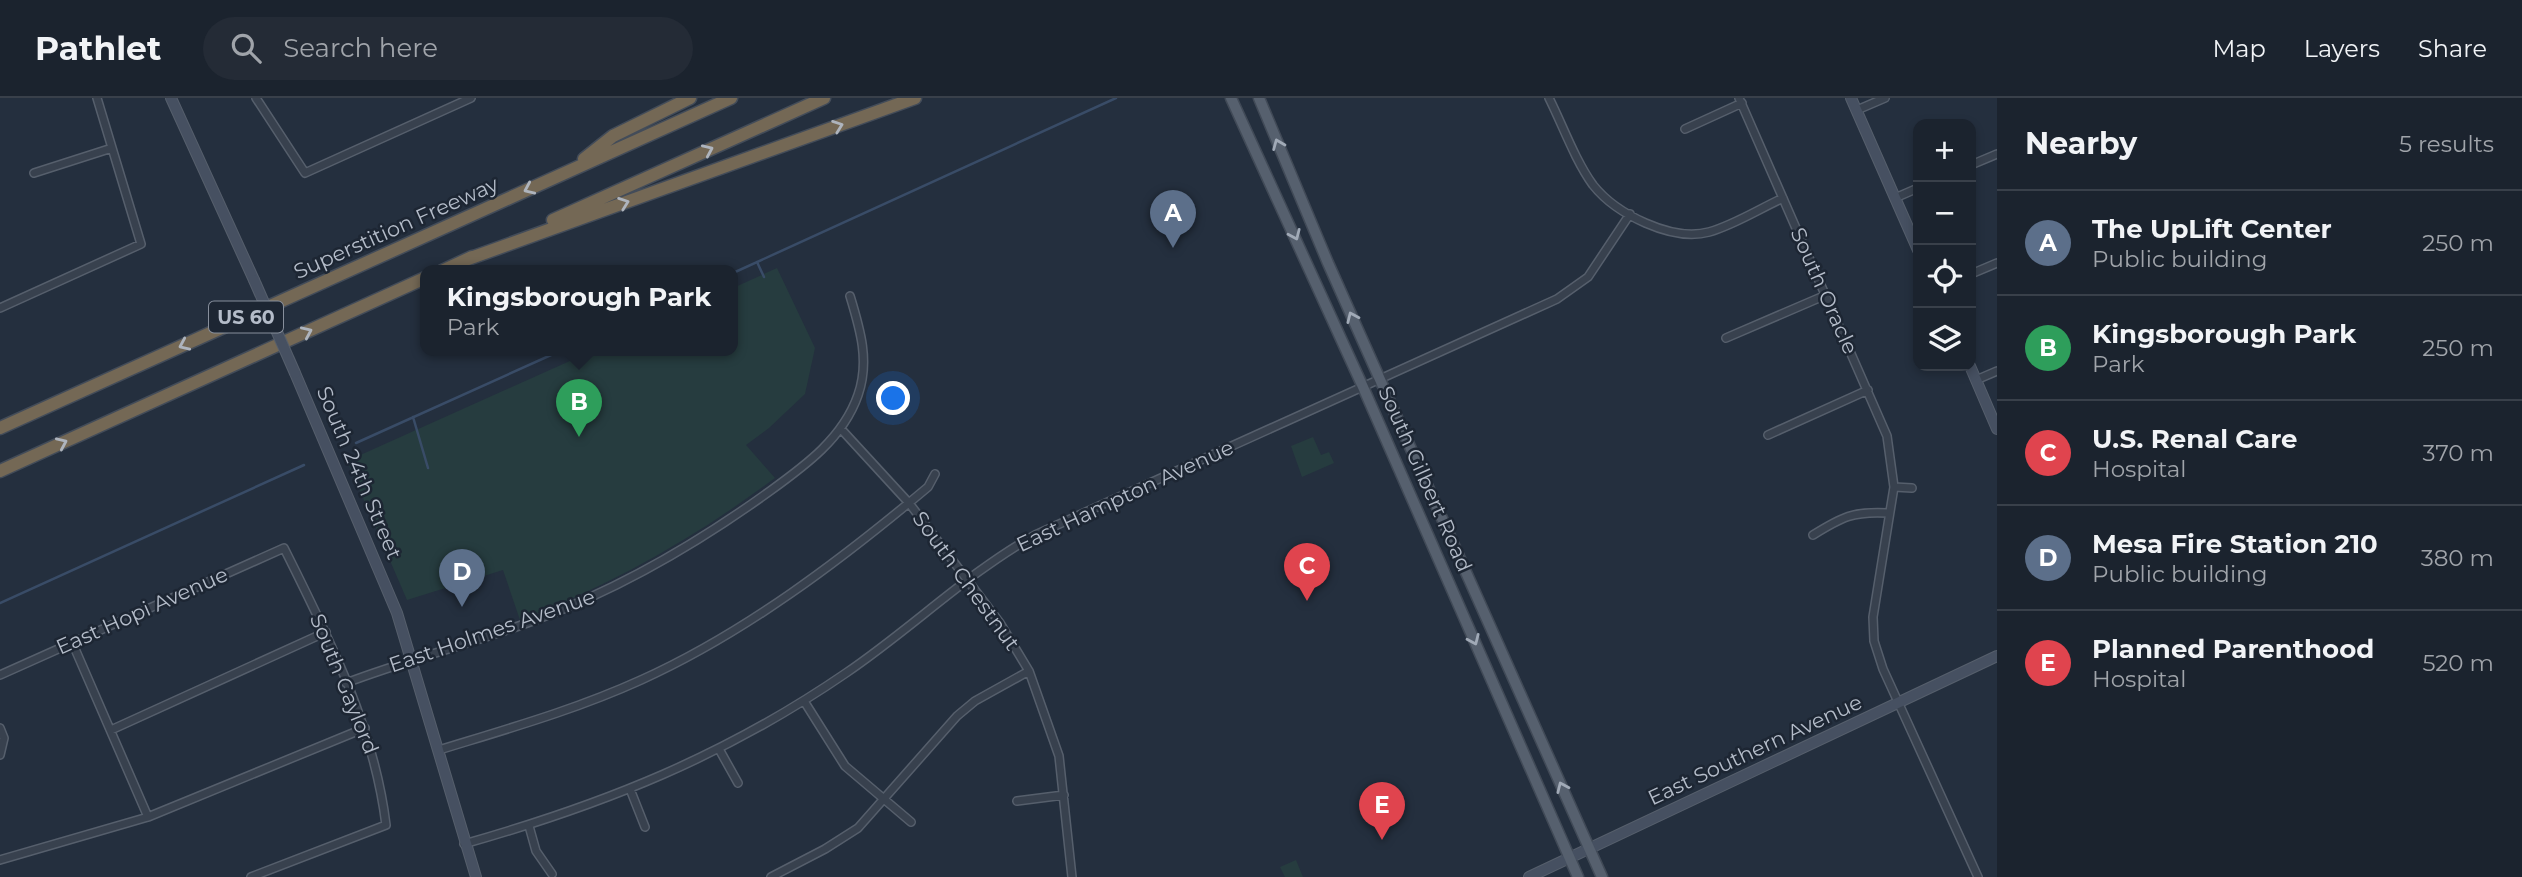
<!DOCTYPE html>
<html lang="en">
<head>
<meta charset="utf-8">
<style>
  body { margin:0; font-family:Montserrat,sans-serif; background:#242b36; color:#f1f3f6 }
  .controls { position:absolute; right:21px; top:21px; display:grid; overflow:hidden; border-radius:14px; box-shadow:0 4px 10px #0003 }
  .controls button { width:63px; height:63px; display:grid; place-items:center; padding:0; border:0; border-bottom:2px solid #39404a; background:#1b232e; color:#f1f3f6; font:35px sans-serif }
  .you { position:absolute; left:894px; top:301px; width:24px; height:24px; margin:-18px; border:5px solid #fff; border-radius:50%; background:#1a73e8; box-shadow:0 0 0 10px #1a73e833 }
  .badge { display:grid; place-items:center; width:46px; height:46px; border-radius:50%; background:#8bbbb9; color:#fff; font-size:23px; font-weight:700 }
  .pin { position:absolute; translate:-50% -58px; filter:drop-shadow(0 2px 4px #0008) }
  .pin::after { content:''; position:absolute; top:37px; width:24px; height:21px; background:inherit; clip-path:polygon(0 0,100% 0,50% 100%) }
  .popup { position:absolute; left:420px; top:167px; width:318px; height:91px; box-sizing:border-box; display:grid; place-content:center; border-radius:14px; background:#1b232e; filter:drop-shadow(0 2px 5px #0005); font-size:23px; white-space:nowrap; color:#a0a4aa }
  .popup b { font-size:26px; color:#f1f3f6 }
  .popup::after { content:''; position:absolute; left:50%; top:100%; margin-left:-14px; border:14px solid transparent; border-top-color:#1b232e }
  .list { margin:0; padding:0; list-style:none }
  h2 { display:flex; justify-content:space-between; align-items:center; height:91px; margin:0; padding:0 28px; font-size:30px }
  h2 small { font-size:23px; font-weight:400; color:#a0a4aa }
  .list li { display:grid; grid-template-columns:46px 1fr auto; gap:21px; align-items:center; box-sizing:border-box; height:105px; padding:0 28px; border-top:2px solid #39404a }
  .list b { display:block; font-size:26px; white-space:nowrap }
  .list p { margin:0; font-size:23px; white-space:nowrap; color:#a0a4aa }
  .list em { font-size:23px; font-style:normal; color:#a0a4aa }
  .icon { flex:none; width:38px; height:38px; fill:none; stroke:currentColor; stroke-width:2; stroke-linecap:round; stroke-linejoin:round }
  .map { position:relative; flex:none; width:1997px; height:779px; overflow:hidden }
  header { display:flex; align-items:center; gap:42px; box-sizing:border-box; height:98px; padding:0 35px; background:#1b232e; border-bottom:2px solid #39404a }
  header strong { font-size:33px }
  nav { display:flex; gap:38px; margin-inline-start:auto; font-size:24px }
  .search { width:490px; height:63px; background:#242b36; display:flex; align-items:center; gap:18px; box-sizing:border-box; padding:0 24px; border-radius:38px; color:#a0a4aa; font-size:26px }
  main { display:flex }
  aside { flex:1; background:#1b232e }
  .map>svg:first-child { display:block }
  .green { fill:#263c3f }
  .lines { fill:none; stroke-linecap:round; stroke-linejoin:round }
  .stream { stroke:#394c67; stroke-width:2.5 }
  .street-casing { stroke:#565f6c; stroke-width:10 }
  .secondary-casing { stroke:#565f6c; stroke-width:12 }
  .primary-casing { stroke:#414a57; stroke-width:13 }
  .highway-casing { stroke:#434c59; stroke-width:15 }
  .street { stroke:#38414e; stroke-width:7 }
  .secondary { stroke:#465061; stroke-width:10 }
  .primary { stroke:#56606e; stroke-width:10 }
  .highway { stroke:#746855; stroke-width:12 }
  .secondary-bridge-casing { stroke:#565f6c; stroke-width:12; stroke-linecap:butt }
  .secondary-bridge { stroke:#465061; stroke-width:10 }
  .oneway { stroke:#aeb4bd }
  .oneway2 { stroke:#a1aab7 }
  .labels { text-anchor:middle; stroke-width:5; stroke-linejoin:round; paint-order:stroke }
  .shield { fill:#1d2633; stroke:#878f9c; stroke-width:2 }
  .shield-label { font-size:19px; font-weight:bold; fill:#b4bcc9 }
  .street-label { font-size:21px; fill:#b4bcc9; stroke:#1d2633 }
</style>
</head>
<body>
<header>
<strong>Pathlet</strong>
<div class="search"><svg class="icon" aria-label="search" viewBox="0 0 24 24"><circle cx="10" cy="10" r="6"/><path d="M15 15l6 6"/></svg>Search here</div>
<nav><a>Map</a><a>Layers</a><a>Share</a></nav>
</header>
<main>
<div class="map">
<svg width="1997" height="779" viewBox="0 0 1997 779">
  <rect width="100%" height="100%" fill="#242f3e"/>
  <!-- green -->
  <path class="green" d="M 777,170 L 815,250 L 805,296 L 769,330 L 746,347 L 775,380 C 696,439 612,487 520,522 L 503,472 L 407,502 L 347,363 L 592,253 L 733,253 L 733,190 Z
    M 1313,339 L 1321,357 L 1329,354 L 1334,365 L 1302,379 L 1291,348 Z
    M 1296,762 L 1303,779 L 1285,779 L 1280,769 Z"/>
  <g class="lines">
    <!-- stream -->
    <path class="stream" d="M 757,164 L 764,179
      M 733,175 L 1116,0
      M 413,319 L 428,370
      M 356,345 L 560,253
      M 0,505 L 304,367"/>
    <!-- street casing -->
    <g class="street-casing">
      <path id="street" d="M 256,0 L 305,75 L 471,0
        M 1549,0 C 1563,28 1575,62 1593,87 C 1616,116 1672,144 1709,134 C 1734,127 1759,111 1783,100
        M 1739,0 L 1887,338 L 1894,389 L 1873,519 L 1874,543 L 1883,571 L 1978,779
        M 1857,12 L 1885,0
        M 1685,31 L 1742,5
        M 1971,67 L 1997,56
        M 34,75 L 112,50
        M 1895,100 L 1918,90
        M 1971,176 L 1997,165
        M 0,210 L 141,146 L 97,0
        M 1726,240 L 1826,197
        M 1976,282 L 1997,273
        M 841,331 L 909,405 L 1000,525 L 1029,573 L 1059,658 L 1072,779
        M 1768,337 L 1868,292
        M 1894,389 L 1912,390
        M 1813,437 C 1842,419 1853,413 1888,415
        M 72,544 L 148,719
        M 0,577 L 284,450 C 328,538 374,628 386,727 L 251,779
        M 346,585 C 409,561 475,545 538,521 C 621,490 698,445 770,393 C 806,367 843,340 858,297 C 870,263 860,231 850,198
        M 804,603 L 845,668 L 911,724
        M 0,630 L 4,640 L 0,657
        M 111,632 L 326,534
        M 719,651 L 738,685
        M 439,652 C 507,631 575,612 641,582 C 745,535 841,462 928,389 L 935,376
        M 630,691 L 645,729
        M 1017,703 L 1064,697
        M 529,728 L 536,753 L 552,776
        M 464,746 C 605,706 725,658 846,575 C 911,531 967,475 1035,437 L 1557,201 L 1588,179 L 1630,116
        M 0,762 L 148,719 L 365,630
        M 771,779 L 825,751 L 858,730 L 957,618 L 975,603 L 1029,573"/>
    </g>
    <!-- secondary casing -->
    <g class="secondary-casing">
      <path id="secondary" d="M 171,0 L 254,182
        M 1851,0 L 1918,152
        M 1970,268 L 1997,331
        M 295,275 L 397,515 L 476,779
        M 1529,779 L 1997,558"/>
    </g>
    <!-- primary casing -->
    <g class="primary-casing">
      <path id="primary" d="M 1231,0 L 1363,289 L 1578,779
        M 1259,0 L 1328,165 L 1602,779"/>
    </g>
    <!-- highway casing -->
    <g class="highway-casing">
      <path id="highway" d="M 584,61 L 613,38 L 690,0
        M 553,122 L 824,0
        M 468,161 L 915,0
        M 442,173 L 472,159
        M 0,330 L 731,0
        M 0,373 L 425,180"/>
    </g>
    <!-- street -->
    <use href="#street" class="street"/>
    <!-- secondary -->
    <use href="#secondary" class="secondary"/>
    <!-- primary -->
    <use href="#primary" class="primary"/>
    <!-- highway -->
    <use href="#highway" class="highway"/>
    <!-- secondary-bridge casing -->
    <g class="secondary-bridge-casing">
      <path id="secondary-bridge" d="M 254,182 L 295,275"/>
    </g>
    <!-- secondary-bridge -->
    <use href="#secondary-bridge" class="secondary-bridge"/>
  </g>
  <!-- one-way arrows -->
  <defs><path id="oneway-chevron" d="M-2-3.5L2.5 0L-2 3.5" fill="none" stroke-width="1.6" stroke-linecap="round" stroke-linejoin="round" transform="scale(1.75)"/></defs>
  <g class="oneway">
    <use href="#oneway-chevron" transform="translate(838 28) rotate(-20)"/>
    <use href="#oneway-chevron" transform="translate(708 52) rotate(-24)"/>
    <use href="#oneway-chevron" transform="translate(529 91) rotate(156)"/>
    <use href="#oneway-chevron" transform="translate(624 105) rotate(-20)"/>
    <use href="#oneway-chevron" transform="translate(307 234) rotate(-24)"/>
    <use href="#oneway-chevron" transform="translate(184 247) rotate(156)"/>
    <use href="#oneway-chevron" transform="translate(62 345) rotate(-24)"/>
  </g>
  <g class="oneway2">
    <use href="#oneway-chevron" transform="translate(1278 46) rotate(-112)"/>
    <use href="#oneway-chevron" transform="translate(1295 137) rotate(66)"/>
    <use href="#oneway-chevron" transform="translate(1352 219) rotate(-114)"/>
    <use href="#oneway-chevron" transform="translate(1474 542) rotate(66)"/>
    <use href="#oneway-chevron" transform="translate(1562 689) rotate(-114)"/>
  </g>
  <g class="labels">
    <!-- shield labels -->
    <rect class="shield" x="209" y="203.5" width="74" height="31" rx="5"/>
    <g class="shield-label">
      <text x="246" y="226">US 60</text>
    </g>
    <!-- street labels -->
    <g class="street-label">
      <text transform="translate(396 130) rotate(-24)" y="7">Superstition Freeway</text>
      <text transform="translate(1824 193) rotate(66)" y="7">South Oracle</text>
      <text transform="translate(359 375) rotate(67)" y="7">South 24th Street</text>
      <text transform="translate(1425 381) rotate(66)" y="7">South Gilbert Road</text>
      <text transform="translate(1125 398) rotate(-25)" y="7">East Hampton Avenue</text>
      <text transform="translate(966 483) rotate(54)" y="7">South Chestnut</text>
      <text transform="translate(142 513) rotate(-24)" y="7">East Hopi Avenue</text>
      <text transform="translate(492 533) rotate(-19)" y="7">East Holmes Avenue</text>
      <text transform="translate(344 586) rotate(68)" y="7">South Gaylord</text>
      <text transform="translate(1755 652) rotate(-25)" y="7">East Southern Avenue</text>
    </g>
  </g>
</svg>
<div class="controls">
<button>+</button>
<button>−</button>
<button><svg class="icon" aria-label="locate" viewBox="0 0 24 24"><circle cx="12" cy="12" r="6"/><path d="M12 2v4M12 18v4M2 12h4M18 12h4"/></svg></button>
<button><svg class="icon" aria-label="layers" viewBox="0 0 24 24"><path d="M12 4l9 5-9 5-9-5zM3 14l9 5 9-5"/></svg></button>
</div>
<div class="you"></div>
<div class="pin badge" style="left:1173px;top:150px;background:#5c6f8a">A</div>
<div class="pin badge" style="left:579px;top:339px;background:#2e9e5b">B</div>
<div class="popup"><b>Kingsborough Park</b>Park</div>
<div class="pin badge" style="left:1307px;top:503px;background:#e0444e">C</div>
<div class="pin badge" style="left:462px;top:509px;background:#5c6f8a">D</div>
<div class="pin badge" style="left:1382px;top:742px;background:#e0444e">E</div>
</div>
<aside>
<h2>Nearby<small>5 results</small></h2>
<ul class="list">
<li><span class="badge" style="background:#5c6f8a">A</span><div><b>The UpLift Center</b><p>Public building</p></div><em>250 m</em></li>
<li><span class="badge" style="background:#2e9e5b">B</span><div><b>Kingsborough Park</b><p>Park</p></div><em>250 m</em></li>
<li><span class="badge" style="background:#e0444e">C</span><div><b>U.S. Renal Care</b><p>Hospital</p></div><em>370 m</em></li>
<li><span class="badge" style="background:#5c6f8a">D</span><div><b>Mesa Fire Station 210</b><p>Public building</p></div><em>380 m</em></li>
<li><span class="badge" style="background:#e0444e">E</span><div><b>Planned Parenthood</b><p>Hospital</p></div><em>520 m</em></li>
</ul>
</aside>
</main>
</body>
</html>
